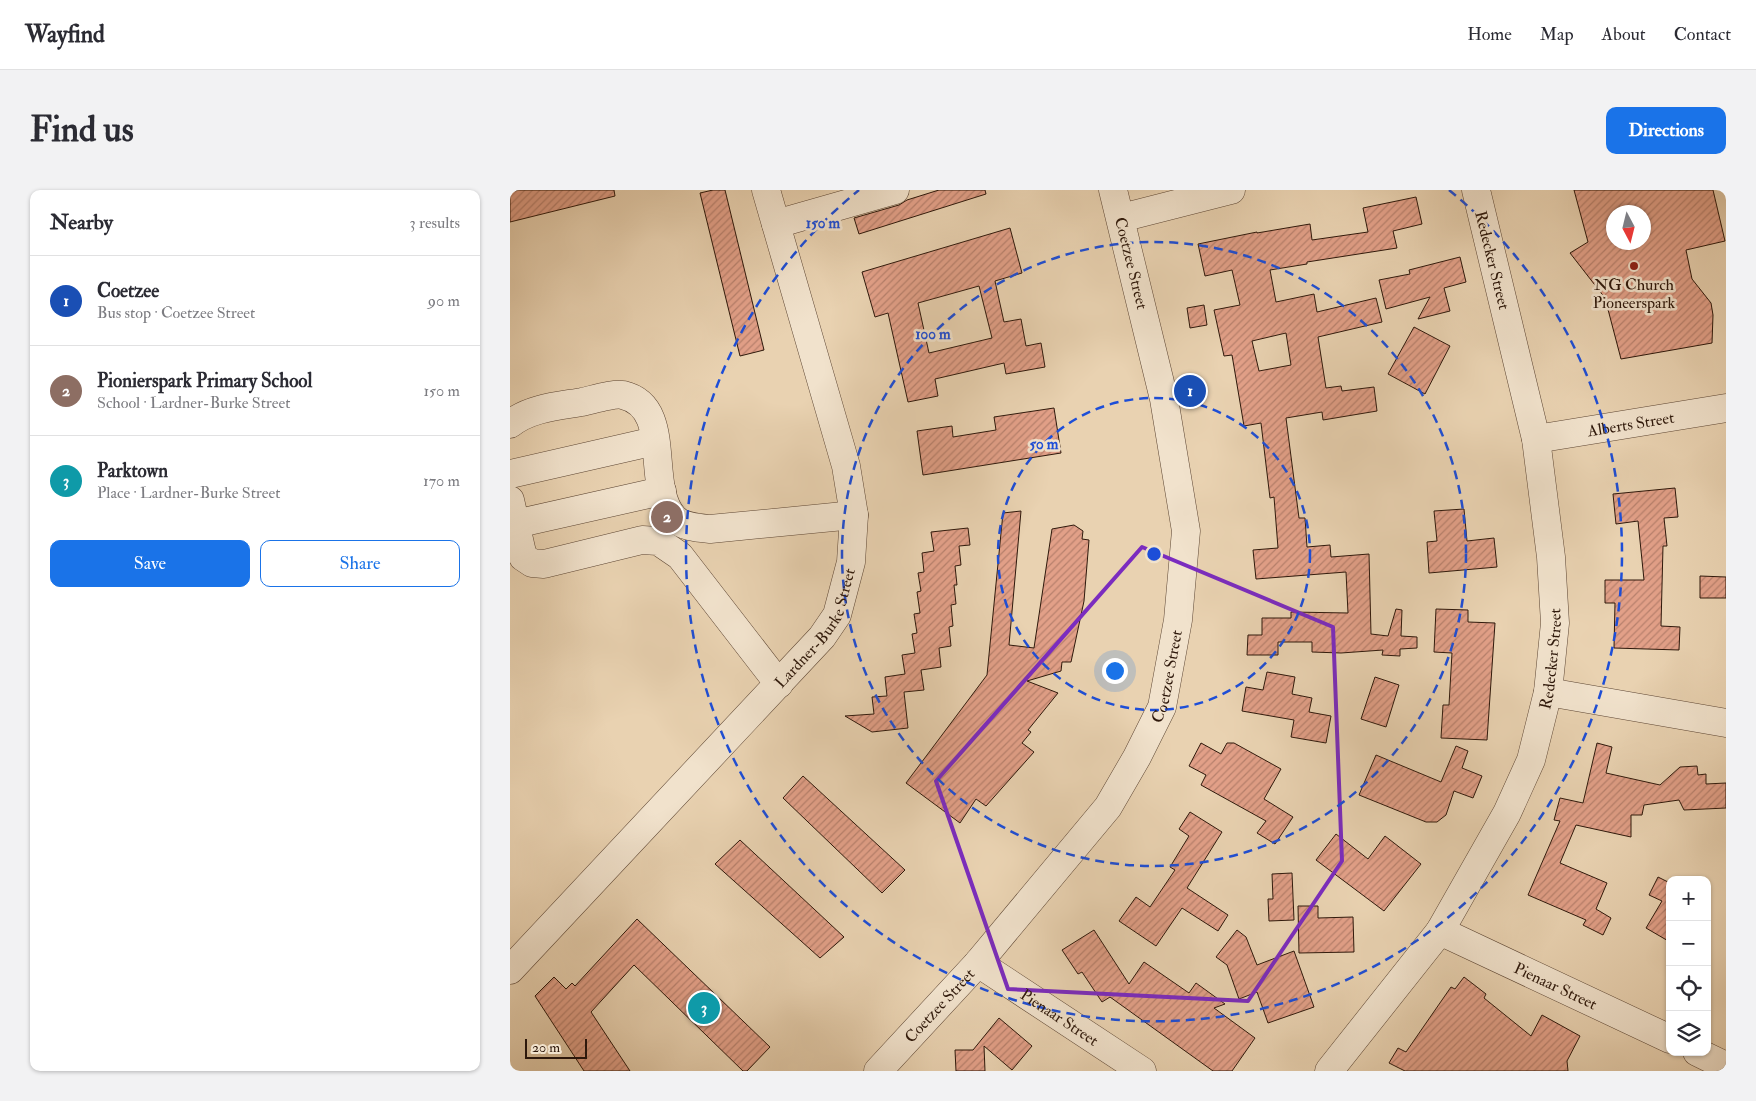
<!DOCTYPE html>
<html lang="en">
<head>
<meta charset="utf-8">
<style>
  body { margin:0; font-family:"IM FELL Double Pica",serif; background:#f2f2f3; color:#2b2b33 }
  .controls { position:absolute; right:15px; bottom:15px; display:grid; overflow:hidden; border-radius:10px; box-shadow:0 1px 4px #0004 }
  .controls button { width:45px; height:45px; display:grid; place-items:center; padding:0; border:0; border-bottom:1px solid #e1e1e2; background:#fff; color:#2b2b33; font:25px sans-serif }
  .compass { position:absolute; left:1096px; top:15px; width:45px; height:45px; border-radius:50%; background:#fff; box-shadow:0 1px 4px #0004; rotate:173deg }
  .scale { position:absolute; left:15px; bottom:12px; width:62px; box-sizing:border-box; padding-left:5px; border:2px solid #2e180b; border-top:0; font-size:14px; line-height:18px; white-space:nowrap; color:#2e180b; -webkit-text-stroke:4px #f1e2cc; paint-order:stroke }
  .you { position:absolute; left:604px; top:480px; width:18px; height:18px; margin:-12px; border:4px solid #fff; border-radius:50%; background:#1a73e8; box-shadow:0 0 0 8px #1a73e833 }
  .badge { display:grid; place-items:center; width:32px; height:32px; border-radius:50%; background:#1a73e8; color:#fff; font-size:16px; font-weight:700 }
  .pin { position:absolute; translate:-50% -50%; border:2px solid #fff; box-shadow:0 1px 5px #0006 }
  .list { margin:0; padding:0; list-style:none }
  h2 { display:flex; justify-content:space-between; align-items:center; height:65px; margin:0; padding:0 20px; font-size:21px }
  h2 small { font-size:16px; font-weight:400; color:#7c7c81 }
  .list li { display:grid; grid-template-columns:32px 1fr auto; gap:15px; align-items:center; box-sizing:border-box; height:90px; padding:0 20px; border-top:1px solid #e1e1e2 }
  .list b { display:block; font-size:19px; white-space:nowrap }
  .list p { margin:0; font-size:16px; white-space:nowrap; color:#7c7c81 }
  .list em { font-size:16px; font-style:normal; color:#7c7c81 }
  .actions { display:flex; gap:10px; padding:15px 20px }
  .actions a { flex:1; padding:11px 0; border:1px solid #1a73e8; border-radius:10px; text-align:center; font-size:18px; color:#1a73e8 }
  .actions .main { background:#1a73e8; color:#fff }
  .icon { flex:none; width:28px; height:28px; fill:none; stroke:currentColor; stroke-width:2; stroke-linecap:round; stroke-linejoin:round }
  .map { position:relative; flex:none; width:1216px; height:881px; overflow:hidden; border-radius:10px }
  header { display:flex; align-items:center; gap:30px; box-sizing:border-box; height:70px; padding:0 25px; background:#fff; border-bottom:1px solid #e1e1e2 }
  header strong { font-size:24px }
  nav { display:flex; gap:28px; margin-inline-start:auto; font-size:18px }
  .intro { display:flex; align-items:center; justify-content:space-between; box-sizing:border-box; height:120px; padding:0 30px }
  h1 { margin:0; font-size:35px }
  .button { padding:12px 22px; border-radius:10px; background:#1a73e8; color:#fff; font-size:18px; font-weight:700 }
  main { display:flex; gap:30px; padding:0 30px }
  aside { flex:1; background:#fff; border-radius:10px; box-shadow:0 1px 4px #0004 }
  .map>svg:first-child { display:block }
  .building { fill:url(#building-hatch); stroke:#2e180b; fill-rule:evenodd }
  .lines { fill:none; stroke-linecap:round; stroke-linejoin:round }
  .minor-casing { stroke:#5d4634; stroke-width:29 }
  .minor { stroke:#f1e2cc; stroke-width:28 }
  .marked { fill:none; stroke:#7b2cbf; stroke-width:4; stroke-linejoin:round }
  .ring { fill:none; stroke:#1d4ed8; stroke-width:2.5; stroke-dasharray:9 6 }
  .poi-dot { fill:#8f2418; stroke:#f1e2cc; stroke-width:2 }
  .labels { text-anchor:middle; stroke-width:5; stroke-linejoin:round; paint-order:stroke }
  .street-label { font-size:16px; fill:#2e180b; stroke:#f1e2cc }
  .poi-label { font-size:16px; fill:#2e180b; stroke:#f1e2cc }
  .centre { fill:#1d4ed8; stroke:#f1e2cc; stroke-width:2.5 }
  .ring-label { font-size:15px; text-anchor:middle; font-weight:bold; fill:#1d4ed8; stroke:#f1e2cc; stroke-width:5; stroke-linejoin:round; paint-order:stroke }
</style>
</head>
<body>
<header>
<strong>Wayfind</strong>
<nav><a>Home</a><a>Map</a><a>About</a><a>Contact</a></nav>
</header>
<div class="intro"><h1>Find us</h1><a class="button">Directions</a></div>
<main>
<aside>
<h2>Nearby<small>3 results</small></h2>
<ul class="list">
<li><span class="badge" style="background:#1a4fb4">1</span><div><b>Coetzee</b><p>Bus stop · Coetzee Street</p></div><em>90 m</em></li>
<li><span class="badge" style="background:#8d6e63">2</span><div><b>Pionierspark Primary School</b><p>School · Lardner-Burke Street</p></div><em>150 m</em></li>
<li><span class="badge" style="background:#0f9aa8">3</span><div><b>Parktown</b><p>Place · Lardner-Burke Street</p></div><em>170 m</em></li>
</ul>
<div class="actions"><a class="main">Save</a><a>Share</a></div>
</aside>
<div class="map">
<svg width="1216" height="881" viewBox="0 0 1216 881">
  <defs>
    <pattern id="building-hatch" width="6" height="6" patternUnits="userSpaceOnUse" patternTransform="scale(1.25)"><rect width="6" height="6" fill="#e2a088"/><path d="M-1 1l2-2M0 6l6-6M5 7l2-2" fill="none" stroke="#b8816d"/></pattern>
  </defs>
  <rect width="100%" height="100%" fill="#e9d2b1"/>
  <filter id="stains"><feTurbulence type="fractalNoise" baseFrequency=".004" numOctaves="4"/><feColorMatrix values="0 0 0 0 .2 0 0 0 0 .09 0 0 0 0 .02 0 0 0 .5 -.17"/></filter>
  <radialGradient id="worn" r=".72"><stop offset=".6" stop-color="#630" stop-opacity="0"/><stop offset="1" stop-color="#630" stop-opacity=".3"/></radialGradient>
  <!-- building -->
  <path class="building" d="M 9,0 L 104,0 L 105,6 L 0,32 L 0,2 Z
    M 203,0 L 215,0 L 254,160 L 230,166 L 190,3 Z
    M 429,0 L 475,0 L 476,4 L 349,44 L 344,28 L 389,15 L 397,10 Z
    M 1064,0 L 1203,0 L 1215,51 L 1176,60 L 1182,89 L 1201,113 L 1203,125 L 1202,153 L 1111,169 L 1095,108 L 1060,63 L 1078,52 ZM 1104,22 L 1134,22 L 1134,52 L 1104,52 Z
    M 906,7 L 912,34 L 883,41 L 887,58 L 797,72 L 797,74 L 760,80 L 766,112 L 804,104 L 807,122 L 866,108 L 872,132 L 808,147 L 816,198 L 831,196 L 832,201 L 864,197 L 867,221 L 813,230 L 812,222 L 776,228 L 789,328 L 795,328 L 797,357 L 820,355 L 821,367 L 859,364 L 861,444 L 878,446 L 886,419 L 892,420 L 891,446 L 907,447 L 907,458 L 890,459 L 890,466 L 872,465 L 873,460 L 831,463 L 802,462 L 802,452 L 768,452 L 768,465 L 737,465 L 738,445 L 752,445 L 752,428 L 781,428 L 781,422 L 838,423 L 836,382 L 746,389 L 743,360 L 768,358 L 764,307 L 760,308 L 751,233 L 734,236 L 722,165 L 714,166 L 704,120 L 730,115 L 722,80 L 695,86 L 688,54 L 747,42 L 747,43 L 800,34 L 802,50 L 858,42 L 853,18 ZM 776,143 L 781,175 L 749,181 L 742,151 Z
    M 500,38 L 512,83 L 485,91 L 494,132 L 511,129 L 516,156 L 531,153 L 535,177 L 496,184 L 494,173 L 425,189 L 428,206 L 398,212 L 378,123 L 365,127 L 352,82 ZM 469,96 L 482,148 L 419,163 L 408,113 Z
    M 950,67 L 956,92 L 934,98 L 940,121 L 908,129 L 920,107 L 876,119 L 869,90 L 900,84 L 899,80 Z
    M 694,115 L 697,135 L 680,138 L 677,118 Z
    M 904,137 L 940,156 L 915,204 L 878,184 Z
    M 544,218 L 551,263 L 413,285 L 407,241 L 442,236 L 443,247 L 486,240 L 484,227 Z
    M 1165,298 L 1168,327 L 1154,328 L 1157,356 L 1153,356 L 1151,436 L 1170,437 L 1169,460 L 1104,458 L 1105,413 L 1095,413 L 1095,390 L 1134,390 L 1128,331 L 1106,334 L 1103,304 Z
    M 954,319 L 957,351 L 984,348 L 987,377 L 919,383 L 917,352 L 927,351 L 924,321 Z
    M 511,321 L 499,455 L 524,458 L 542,339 L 564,335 L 573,341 L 572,349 L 579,350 L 574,411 L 561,472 L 552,472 L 551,481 L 517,491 L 548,503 L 518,540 L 521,542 L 512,553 L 524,562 L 476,616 L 466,609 L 450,633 L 396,593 L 477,485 L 493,323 Z
    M 458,338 L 460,355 L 449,356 L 451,375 L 445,376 L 447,395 L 444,395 L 446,414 L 441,415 L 443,436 L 439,437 L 441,456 L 429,458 L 431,477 L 411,480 L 414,500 L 394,502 L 398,538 L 362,542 L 335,526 L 364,524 L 362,507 L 377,506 L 375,487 L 395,484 L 392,465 L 405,463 L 402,444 L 407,443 L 404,424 L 410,423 L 407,402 L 411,401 L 408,383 L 414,382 L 412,363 L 424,361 L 421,342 Z
    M 1190,386 L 1216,387 L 1216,408 L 1190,408 Z
    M 926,419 L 958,420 L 958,432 L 985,433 L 977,550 L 931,548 L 933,515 L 939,515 L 942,463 L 924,462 Z
    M 757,482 L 785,487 L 782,504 L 802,508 L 799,522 L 821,526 L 816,553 L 781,547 L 784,530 L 732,521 L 736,497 L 753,500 Z
    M 865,487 L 889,495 L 876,537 L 851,529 Z
    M 691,553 L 711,564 L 717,553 L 724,553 L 771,579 L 754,609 L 783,627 L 765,654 L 747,643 L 756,631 L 691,595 L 696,585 L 679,576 Z
    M 1087,553 L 1102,557 L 1096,583 L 1150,595 L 1170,577 L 1187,576 L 1188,585 L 1196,584 L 1196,594 L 1216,593 L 1216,618 L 1174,620 L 1169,610 L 1134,615 L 1132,625 L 1121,625 L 1121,647 L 1066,635 L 1050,673 L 1097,693 L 1086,719 L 1101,728 L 1093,745 L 1073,735 L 1076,730 L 1018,705 L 1050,631 L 1044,630 L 1050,608 L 1073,613 Z
    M 946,556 L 958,561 L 952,578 L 972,586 L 963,608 L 944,601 L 936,625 L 927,632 L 916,632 L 849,605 L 866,565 L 931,592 Z
    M 293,586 L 395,680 L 372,703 L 273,608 Z
    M 680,622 L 712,642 L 677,698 L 718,725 L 708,741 L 672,718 L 646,756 L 609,731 L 626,707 L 640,717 L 665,680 L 660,677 L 679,646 L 669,639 Z
    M 826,644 L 858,669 L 875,646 L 911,674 L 874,721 L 806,670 Z
    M 230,650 L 334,747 L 310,768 L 205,674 Z
    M 782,683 L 784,730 L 759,731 L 758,709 L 763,709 L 762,684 Z
    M 1148,687 L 1160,693 L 1160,752 L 1136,738 L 1152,711 L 1139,705 Z
    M 788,716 L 808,716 L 808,728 L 843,727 L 844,762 L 789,763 Z
    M 127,729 L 260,857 L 237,881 L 233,881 L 124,775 L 81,822 L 120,881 L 74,881 L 25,806 L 44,787 L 56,799 L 62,793 L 65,796 Z
    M 584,740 L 619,794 L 634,772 L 679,803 L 686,793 L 715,814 L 704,818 L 745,848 L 722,881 L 703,881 L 600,807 L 592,812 L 572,782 L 568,784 L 552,760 Z
    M 727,740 L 736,747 L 747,775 L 784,761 L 804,817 L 758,833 L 747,802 L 729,809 L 717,775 L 706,767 Z
    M 954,787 L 976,804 L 974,808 L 1021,846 L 1032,825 L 1070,846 L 1057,871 L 1058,881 L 895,881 L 879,873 L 888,858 L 896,862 L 941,797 L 945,799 Z
    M 489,828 L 522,856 L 502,880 L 474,856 L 475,881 L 446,881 L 445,860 L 463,860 Z"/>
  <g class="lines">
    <!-- minor casing -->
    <g class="minor-casing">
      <g id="minor">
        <path d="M 611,28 L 721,0"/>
        <path d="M 266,34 L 385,0"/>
        <path d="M 0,234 C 20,218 48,216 72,212 C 82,210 104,203 113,205 C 165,217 134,297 164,328 C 172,337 189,338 200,339 L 344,325"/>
        <path id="s1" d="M 1026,249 L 1216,218"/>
        <path d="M 0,284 L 145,251"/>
        <path d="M 0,310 L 13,367 L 22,373 L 34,374 L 132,350 L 148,351 L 170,366 L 269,494"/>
        <path d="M 5,334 L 152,301"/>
        <path d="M 1038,502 L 1216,533"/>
        <path id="s2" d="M 930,741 L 1160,849"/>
        <path id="s3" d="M 468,773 L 632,881"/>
        <path id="s4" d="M 0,780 L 312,447 L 327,425 L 341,372 L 344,325 L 336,276 L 256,0"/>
        <path d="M 1187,862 L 1216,876"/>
        <path id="s5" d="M 368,881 L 468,773 L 598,617 L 627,567 L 652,517 L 668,430 L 676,341 L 654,209 L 603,0"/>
        <path id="s6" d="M 819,881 L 930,741 L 997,623 L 1021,570 L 1038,502 L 1045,433 L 1041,367 L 1026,249 L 966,0"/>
      </g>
    </g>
    <!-- minor -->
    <use href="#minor" class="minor"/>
  </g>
  <!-- marked area -->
  <path class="marked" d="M 632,357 L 823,437 L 832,671 L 738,811 L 498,799 L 426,591 Z"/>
  <!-- distance rings -->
  <g class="ring">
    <circle cx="644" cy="364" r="156"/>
    <circle cx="644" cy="364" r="312"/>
    <path d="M939 0A468 468 0 1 1 349 0"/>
  </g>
  <!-- markers -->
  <circle class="poi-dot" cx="1124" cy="76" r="5"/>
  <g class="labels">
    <!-- street labels -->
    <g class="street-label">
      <text transform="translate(983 70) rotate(76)" y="6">Redecker Street</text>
      <text transform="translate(622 73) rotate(76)" y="6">Coetzee Street</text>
      <text dy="6" stroke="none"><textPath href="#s1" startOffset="96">Alberts Street</textPath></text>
      <text dy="6" stroke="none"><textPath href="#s4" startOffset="461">Lardner-Burke Street</textPath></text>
      <text dy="6" stroke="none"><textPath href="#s6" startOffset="476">Redecker Street</textPath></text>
      <text dy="6" stroke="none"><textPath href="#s5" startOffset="495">Coetzee Street</textPath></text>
      <text dy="6" stroke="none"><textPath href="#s2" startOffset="128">Pienaar Street</textPath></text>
      <text dy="6" stroke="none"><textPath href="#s5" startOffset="90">Coetzee Street</textPath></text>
      <text dy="6" stroke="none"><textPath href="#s3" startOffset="98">Pienaar Street</textPath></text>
    </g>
    <!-- poi labels -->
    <g class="poi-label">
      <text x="1124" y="100">NG Church<tspan x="1124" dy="18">Pioneerspark</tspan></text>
    </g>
  </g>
  <circle cx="644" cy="364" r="8" class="centre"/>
  <g class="ring-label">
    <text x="313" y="38">150 m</text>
    <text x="423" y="149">100 m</text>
    <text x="534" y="259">50 m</text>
  </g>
  <rect width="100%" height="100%" filter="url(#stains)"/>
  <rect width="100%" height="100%" fill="url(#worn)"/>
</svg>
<div class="controls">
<button>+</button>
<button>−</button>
<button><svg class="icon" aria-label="locate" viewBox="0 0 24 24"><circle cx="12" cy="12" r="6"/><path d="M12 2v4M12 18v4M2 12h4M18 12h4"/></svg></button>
<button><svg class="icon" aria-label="layers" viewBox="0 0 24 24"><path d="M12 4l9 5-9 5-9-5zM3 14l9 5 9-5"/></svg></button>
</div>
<svg class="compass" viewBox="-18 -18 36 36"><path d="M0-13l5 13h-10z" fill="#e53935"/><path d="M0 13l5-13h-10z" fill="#7c7c81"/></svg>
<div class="scale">20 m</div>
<div class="you"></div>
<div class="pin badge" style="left:680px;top:201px;background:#1a4fb4">1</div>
<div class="pin badge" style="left:157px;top:327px;background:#8d6e63">2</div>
<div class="pin badge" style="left:194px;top:818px;background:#0f9aa8">3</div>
</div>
</main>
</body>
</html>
